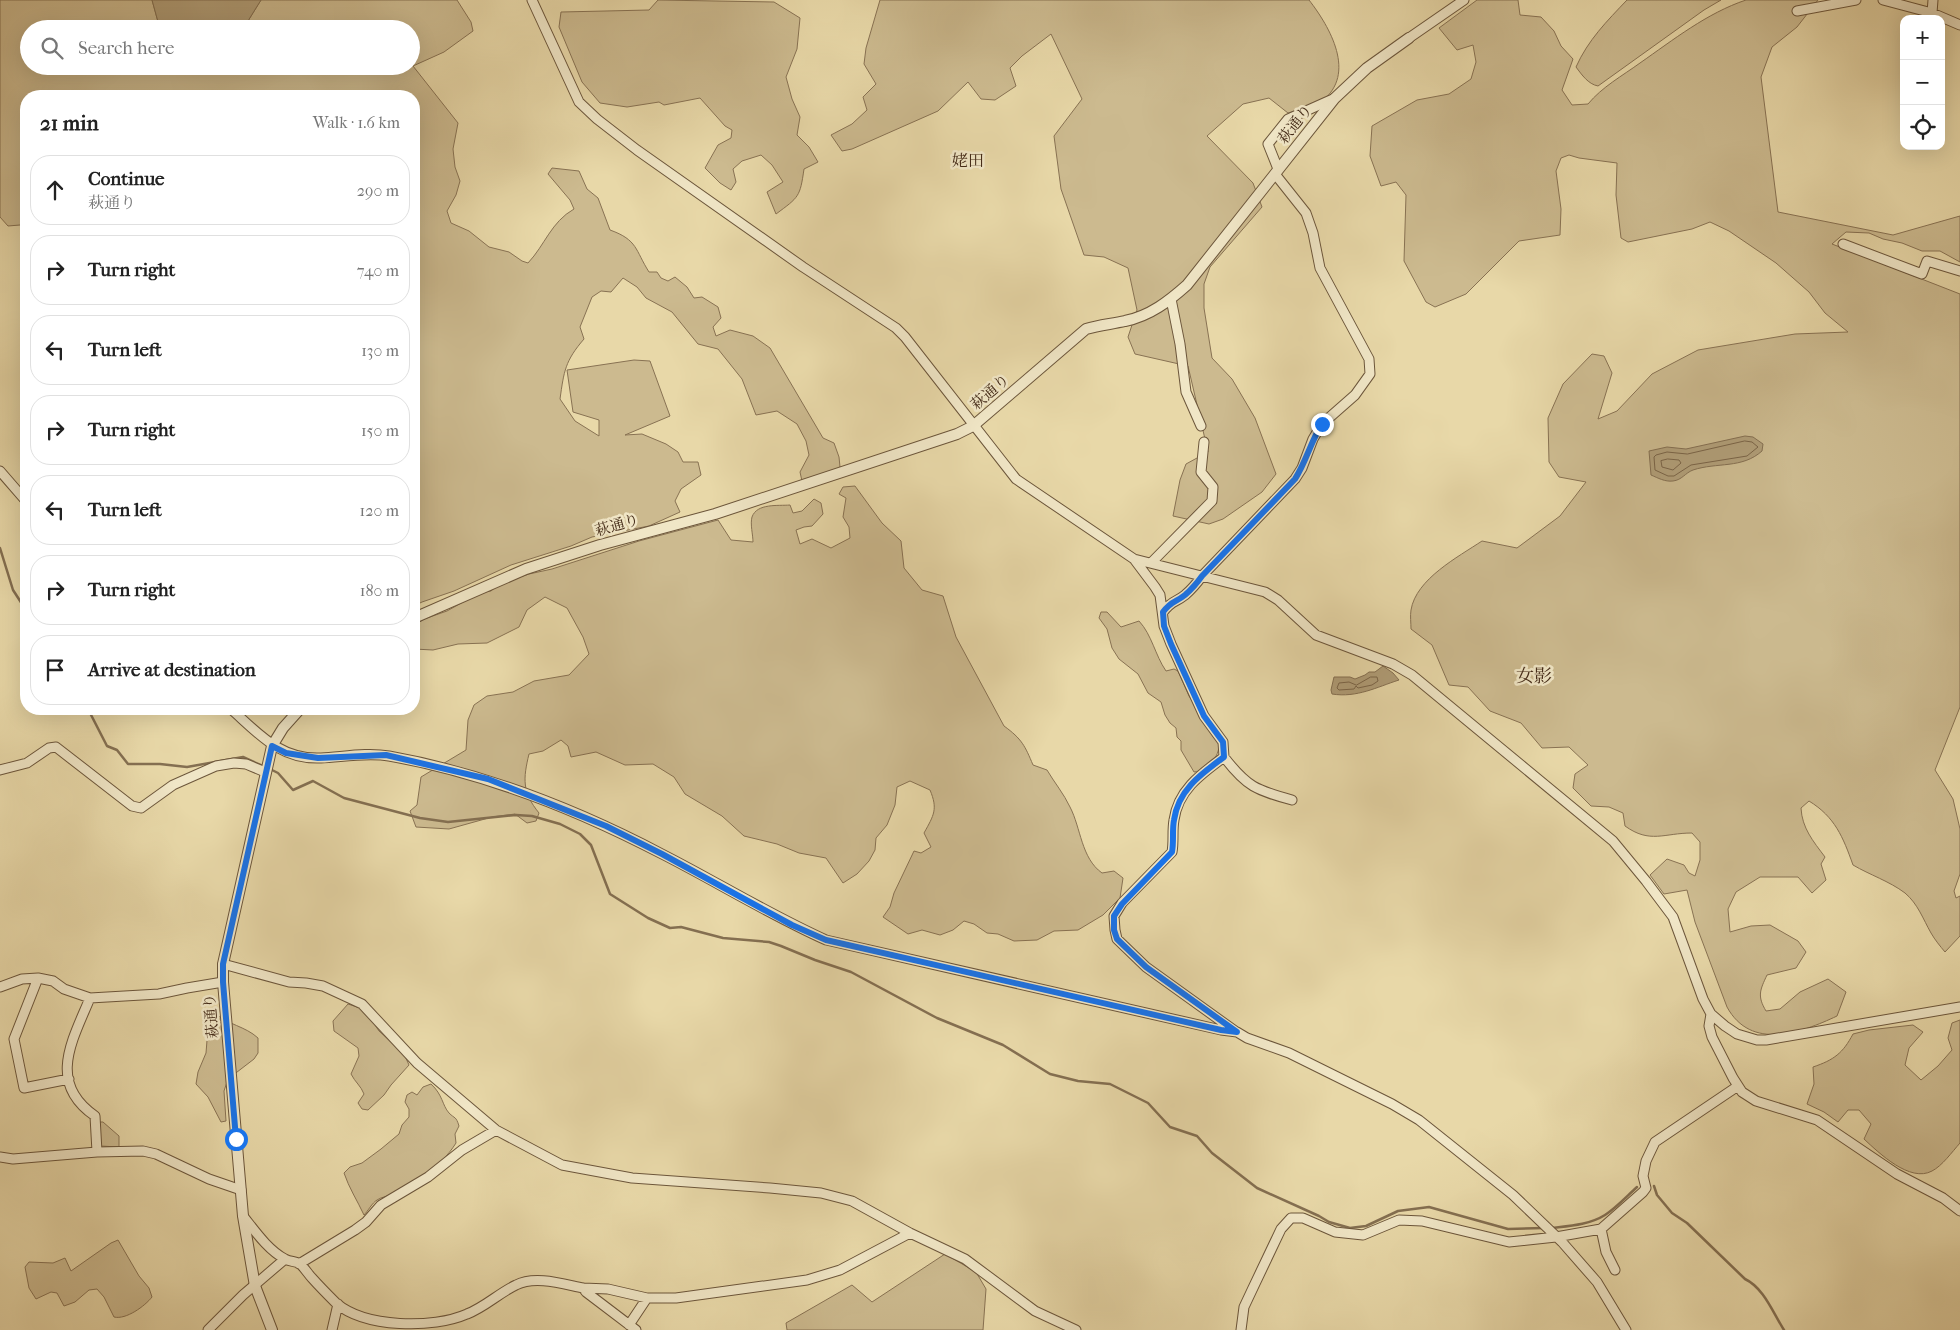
<!DOCTYPE html>
<html lang="en">
<head>
<meta charset="utf-8">
<style>
  body { margin:0; font-family:"IM FELL French Canon","Noto Serif JP",serif; background:#f2f2f2; color:#222 }
  .controls { position:absolute; right:15px; top:15px; display:grid; overflow:hidden; border-radius:10px; box-shadow:0 5px 20px #0002 }
  .controls button { width:45px; height:45px; display:grid; place-items:center; padding:0; border:0; border-bottom:1px solid #e0e0e0; background:#fff; color:#222; font:25px sans-serif }
  .stop { position:absolute; width:15px; height:15px; margin:-11px; border:4px solid #1a73e8; border-radius:50%; background:#fff }
  .stop.end { background:#1a73e8; border-color:#fff; box-shadow:0 1px 5px #0008 }
  .list { margin:0; padding:0; list-style:none }
  h2 { display:flex; justify-content:space-between; align-items:center; height:65px; margin:0; padding:0 20px; font-size:21px }
  h2 small { font-size:16px; font-weight:400; color:#767676 }
  .list li { display:grid; grid-template-columns:32px 1fr auto; gap:15px; align-items:center; box-sizing:border-box; height:70px; margin:0 10px 10px; padding:0 10px; border:1px solid #e0e0e0; border-radius:20px }
  .list b { display:block; font-size:19px; white-space:nowrap }
  .list p { margin:0; font-size:16px; white-space:nowrap; color:#767676 }
  .list em { font-size:16px; font-style:normal; color:#767676 }
  .icon { flex:none; width:28px; height:28px; fill:none; stroke:currentColor; stroke-width:2; stroke-linecap:round; stroke-linejoin:round }
  .map { position:relative; flex:none; width:1960px; height:1330px; overflow:hidden }
  .search { position:absolute; background:#fff; box-shadow:0 5px 20px #0002; left:20px; top:20px; width:400px; height:55px; display:flex; align-items:center; gap:12px; box-sizing:border-box; padding:0 18px; border-radius:28px; color:#767676; font-size:19px }
  .panel { position:absolute; background:#fff; box-shadow:0 5px 20px #0002; left:20px; top:90px; width:400px; height:625px; border-radius:20px }
  .map>svg:first-child { display:block }
  .green { fill:#ccba8f; stroke:#887253 }
  .water { fill:#b09d77; stroke:#846f51 }
  .lines { fill:none; stroke-linecap:round; stroke-linejoin:round }
  .shore { stroke:#7a6447; stroke-width:1 }
  .stream { stroke:#846f51; stroke-width:2.5 }
  .minor-casing { stroke:#6c563b; stroke-width:11 }
  .tertiary-casing { stroke:#6c563b; stroke-width:12 }
  .minor { stroke:#f0e6c6; stroke-width:9 }
  .tertiary { stroke:#f0e6c6; stroke-width:10 }
  .route { stroke:#1a73e8; stroke-width:6 }
  .labels { text-anchor:middle; stroke-width:5; stroke-linejoin:round; paint-order:stroke }
  .street-label { font-size:15px; fill:#432a17; stroke:#f0e6c6 }
  .neighbourhood-label { font-size:16px; fill:#432a17; stroke:#f0e6c6 }
  .quarter-label { font-size:18px; fill:#432a17; stroke:#f0e6c6 }
</style>
</head>
<body>
<div class="map">
<svg width="1960" height="1330" viewBox="0 0 1960 1330">
  <rect width="100%" height="100%" fill="#e8d8a8"/>
  <filter id="stains"><feTurbulence type="fractalNoise" baseFrequency=".004" numOctaves="4"/><feColorMatrix values="0 0 0 0 .2 0 0 0 0 .09 0 0 0 0 .02 0 0 0 .5 -.17"/></filter>
  <radialGradient id="worn" r=".72"><stop offset=".6" stop-color="#630" stop-opacity="0"/><stop offset="1" stop-color="#630" stop-opacity=".3"/></radialGradient>
  <!-- green -->
  <path class="green" d="M 0,0 L 152,0 L 160,29 L 29,29 L 29,66 L 411,66 L 411,29 L 243,29 L 261,0 L 457,0 L 471,22 L 473,31 L 444,52 L 413,66 L 458,123 L 453,149 L 455,167 L 460,181 L 456,195 L 447,211 L 451,223 L 469,231 L 489,247 L 509,252 L 522,261 L 528,263 C 545,245 551,222 574,209 L 570,200 L 548,174 L 552,168 L 579,171 L 587,189 L 598,198 L 610,230 C 638,240 635,250 649,272 L 657,272 L 661,278 L 668,281 L 675,277 L 687,287 L 694,298 L 702,297 L 718,307 L 721,318 L 713,327 L 716,336 L 730,330 L 753,336 L 770,348 L 823,438 L 834,443 L 839,457 L 840,467 L 833,472 L 802,481 L 800,472 L 809,455 L 806,441 L 797,424 L 777,411 L 756,415 L 742,379 L 718,349 L 698,344 L 672,312 L 646,298 L 637,287 L 623,278 L 611,292 L 601,291 L 592,297 L 580,327 L 584,339 C 565,361 564,371 560,399 L 575,421 L 599,436 L 599,420 L 573,412 L 567,370 L 634,360 L 650,361 L 670,416 L 625,435 L 642,434 L 666,444 L 678,452 L 683,462 L 698,462 L 701,475 L 681,489 L 675,501 L 680,512 L 649,526 L 592,537 L 571,546 L 511,565 L 454,591 L 422,602 L 414,606 L 414,96 L 26,96 L 26,227 L 20,225 L 8,226 L 0,217 Z
    M 658,0 L 774,2 L 800,18 L 797,49 L 786,77 L 792,99 L 800,117 L 797,135 L 809,147 L 818,162 L 804,169 C 800,197 799,197 776,214 L 767,192 L 783,182 L 772,165 L 761,155 L 742,161 L 733,169 L 736,182 L 731,190 L 720,183 L 705,168 L 718,145 L 731,138 L 732,130 L 725,126 L 700,98 L 664,105 L 659,102 L 627,107 L 600,103 L 582,82 L 559,27 L 561,12 L 649,10 Z
    M 880,0 L 1309,0 C 1330,27 1357,74 1322,101 C 1313,107 1298,110 1288,113 L 1269,98 L 1243,104 L 1207,136 L 1253,183 L 1262,207 L 1210,267 L 1204,284 L 1204,308 L 1212,358 L 1232,379 L 1255,418 L 1276,474 L 1262,492 L 1223,519 L 1209,524 L 1173,516 L 1180,480 L 1186,464 L 1208,452 L 1188,366 L 1135,354 L 1128,337 L 1137,310 L 1128,268 L 1104,257 L 1084,255 L 1061,189 L 1054,136 L 1082,99 L 1051,34 L 1022,56 L 1010,68 L 1016,86 L 995,100 L 981,99 L 968,82 L 938,111 L 852,149 L 842,151 L 831,135 L 852,124 L 867,110 L 863,97 L 876,84 L 864,64 L 866,48 Z
    M 1477,0 L 1518,0 L 1520,15 L 1541,17 L 1554,31 L 1561,46 L 1573,59 L 1562,90 L 1572,105 L 1588,104 C 1602,87 1622,76 1640,63 C 1673,40 1707,13 1746,0 L 1818,0 L 1797,27 L 1772,47 L 1761,77 L 1778,212 L 1893,235 L 1960,216 L 1960,262 L 1940,251 L 1922,251 L 1902,243 L 1883,239 L 1869,233 L 1846,232 L 1832,244 L 1960,294 L 1960,707 L 1935,770 L 1953,799 L 1960,829 L 1960,874 L 1954,891 L 1956,898 L 1960,896 L 1960,936 L 1945,952 C 1940,946 1935,940 1931,933 C 1923,919 1918,904 1905,893 C 1889,881 1870,875 1853,865 C 1843,837 1835,817 1809,801 L 1801,808 C 1802,828 1813,841 1825,857 L 1821,864 L 1826,880 L 1812,893 L 1798,877 L 1760,877 L 1736,892 L 1728,909 L 1730,932 L 1751,926 L 1770,925 L 1798,941 L 1806,952 L 1796,968 L 1767,975 C 1760,990 1757,996 1766,1011 L 1780,1009 L 1800,992 L 1828,979 L 1846,992 L 1837,1016 C 1801,1033 1751,1051 1727,1007 L 1695,922 L 1687,890 L 1664,894 L 1650,875 L 1667,859 L 1684,865 L 1689,873 L 1695,876 L 1700,860 L 1700,842 L 1692,833 C 1664,833 1650,844 1625,826 L 1623,813 L 1609,807 L 1591,806 L 1573,788 L 1575,774 L 1588,765 L 1569,747 L 1542,748 L 1521,723 L 1490,711 L 1468,687 L 1449,685 L 1432,645 L 1411,629 C 1411,623 1410,616 1411,610 C 1416,579 1458,557 1482,541 L 1517,548 L 1560,516 L 1586,482 L 1559,477 L 1549,462 L 1548,418 L 1563,384 L 1592,354 L 1604,356 L 1612,373 L 1598,419 L 1617,411 L 1652,374 L 1698,350 L 1795,334 L 1848,332 L 1825,313 L 1809,292 L 1776,263 L 1729,231 L 1710,222 L 1692,229 L 1628,242 L 1621,238 L 1616,195 L 1617,163 L 1579,158 L 1569,155 L 1561,158 L 1556,171 L 1561,209 L 1560,235 L 1519,241 L 1466,294 L 1435,307 L 1426,302 L 1404,261 L 1406,195 L 1396,182 L 1381,186 L 1370,156 L 1372,126 L 1417,100 L 1449,94 L 1471,79 L 1476,62 L 1473,45 L 1457,50 L 1439,28 Z
    M 1627,0 L 1721,0 L 1704,10 L 1598,86 C 1588,84 1582,75 1576,67 C 1588,40 1607,21 1627,0 Z
    M 855,486 L 882,523 L 901,541 L 904,568 L 922,590 L 943,596 L 956,637 L 1004,726 C 1022,739 1025,746 1033,765 L 1047,770 C 1054,782 1064,794 1070,807 C 1081,828 1081,858 1102,873 L 1114,871 L 1123,878 L 1120,898 L 1103,915 L 1078,930 L 1054,931 L 1037,940 L 1014,941 L 998,934 L 987,933 L 974,924 L 964,921 L 953,930 L 940,935 L 922,930 L 908,934 L 883,917 L 890,907 L 894,893 L 914,851 L 921,853 L 931,847 L 924,833 C 934,815 938,809 930,790 L 910,781 L 897,787 L 895,805 L 887,825 L 876,838 L 875,850 L 869,861 L 857,874 L 843,883 L 826,858 L 799,853 L 777,844 L 744,836 L 722,816 L 685,794 L 674,777 L 653,764 L 625,765 L 596,752 L 571,757 L 568,746 L 561,740 L 543,751 L 529,754 C 523,779 522,792 539,813 L 536,821 L 527,823 L 515,814 L 492,817 L 449,829 L 416,827 L 410,811 L 417,805 L 421,777 L 466,750 L 468,720 L 474,705 L 487,696 L 513,692 L 534,681 L 569,675 L 589,654 L 583,637 L 567,608 L 545,597 L 527,610 L 519,627 L 487,643 L 458,644 L 433,650 L 414,649 L 414,626 L 424,619 L 447,611 L 479,593 L 491,591 L 499,584 L 529,574 L 552,569 L 639,541 L 718,520 L 731,540 L 753,542 C 753,535 750,524 752,517 C 757,503 778,506 790,505 L 793,513 L 802,511 L 814,499 L 821,503 L 823,514 L 812,526 L 804,527 L 796,530 L 800,544 L 812,539 L 831,548 L 850,538 L 849,527 L 843,517 L 846,498 L 839,494 L 843,487 Z
    M 1101,612 L 1107,612 L 1121,627 L 1139,621 C 1152,635 1155,655 1166,671 L 1174,669 L 1178,671 L 1189,696 L 1219,743 C 1220,757 1207,771 1194,772 L 1181,750 L 1181,741 L 1177,737 L 1176,728 L 1170,723 L 1165,715 L 1161,702 L 1148,693 L 1138,674 L 1119,659 L 1112,648 L 1107,629 L 1099,618 Z
    M 348,1004 L 360,1008 L 369,1016 L 379,1031 L 404,1054 L 409,1065 L 391,1085 L 384,1095 L 368,1110 L 362,1109 L 358,1103 L 364,1094 C 361,1086 355,1082 351,1074 L 359,1056 L 358,1048 L 334,1031 L 333,1021 Z
    M 215,1013 C 228,1025 245,1026 258,1038 L 258,1053 L 254,1059 L 228,1079 L 224,1091 L 226,1121 L 221,1122 L 208,1097 L 196,1084 L 198,1072 L 206,1053 L 209,1015 Z
    M 1960,1020 L 1960,1143 C 1952,1152 1942,1166 1932,1171 C 1910,1183 1879,1153 1864,1139 L 1871,1124 L 1859,1110 L 1848,1110 L 1838,1122 L 1824,1112 L 1807,1104 L 1814,1084 L 1813,1067 C 1834,1060 1843,1053 1853,1034 L 1869,1030 L 1913,1025 L 1923,1032 L 1909,1048 L 1905,1065 L 1921,1080 L 1938,1066 L 1952,1050 L 1948,1038 L 1952,1023 Z
    M 431,1084 C 443,1095 442,1105 449,1113 C 455,1119 456,1116 459,1126 L 455,1134 L 456,1143 C 439,1170 417,1178 391,1194 C 387,1197 381,1197 377,1200 C 372,1203 368,1211 364,1215 C 357,1200 349,1188 344,1173 L 350,1167 L 362,1163 L 381,1149 L 399,1134 L 402,1125 L 409,1117 L 409,1109 L 405,1102 L 407,1095 L 412,1092 L 417,1095 L 423,1087 Z
    M 99,1122 L 103,1122 L 119,1136 L 119,1147 L 100,1146 Z
    M 118,1240 L 139,1276 L 149,1288 L 152,1297 C 145,1306 126,1320 114,1317 L 104,1297 L 97,1289 L 89,1290 L 75,1302 L 64,1306 L 57,1293 L 51,1292 L 36,1299 L 29,1288 L 25,1267 L 29,1262 L 53,1263 L 65,1258 L 71,1271 L 111,1243 Z
    M 945,1254 L 976,1272 L 986,1289 L 983,1330 L 787,1330 L 786,1323 L 852,1285 L 872,1302 Z"/>
  <!-- water -->
  <path class="water" d="M 152,0 L 261,0 L 243,29 L 160,29 Z
    M 1745,436 L 1753,437 L 1763,444 L 1762,451 C 1742,469 1717,462 1693,470 C 1685,473 1682,480 1673,481 C 1665,482 1658,478 1651,475 L 1649,451 L 1667,447 L 1686,449 Z
    M 1383,666 L 1393,673 L 1399,680 C 1377,687 1357,698 1332,694 L 1331,690 L 1334,677 L 1350,677 L 1355,679 L 1365,675 L 1369,672 L 1375,672 Z"/>
  <g class="lines">
    <!-- shore -->
    <path class="shore" d="M 1745,441 L 1752,442 L 1758,447 L 1747,456 L 1691,465 L 1674,476 L 1668,476 L 1655,470 L 1654,457 L 1656,455 L 1667,452 L 1687,454 Z
      M 1668,459 L 1679,460 L 1681,463 L 1673,470 L 1662,467 L 1661,461 Z
      M 1371,677 L 1377,677 L 1378,681 L 1372,685 L 1358,688 L 1356,686 L 1354,689 L 1339,690 L 1337,688 L 1339,683 L 1349,682 L 1356,685 Z"/>
    <!-- stream -->
    <path class="stream" d="M 0,548 L 13,590 L 24,607 L 25,621 L 26,622
      M 88,709 L 107,746 L 117,750 L 128,764 L 160,764 L 187,767 L 243,757 L 265,767
      M 270,769 L 278,773 L 293,790 L 313,781 L 344,798 L 420,818 L 448,822 L 516,815 L 532,816 L 560,824 L 580,834 L 591,845 L 610,894 L 648,918 L 670,928 L 681,927 L 723,938 L 769,942 L 781,946 L 815,960 L 851,972 L 937,1018 L 1003,1045 L 1050,1074 L 1078,1081 L 1110,1084 L 1148,1103 L 1170,1127 L 1197,1136 L 1212,1153 L 1257,1188 L 1319,1216 L 1329,1222 L 1350,1228 L 1366,1226 L 1398,1211 L 1429,1207 L 1508,1229 L 1544,1228
      M 1654,1186 L 1657,1195 L 1672,1213 L 1687,1223 L 1745,1279 C 1764,1288 1773,1313 1784,1330
      M 1552,1228 C 1569,1226 1589,1225 1605,1215 C 1616,1208 1627,1196 1637,1187"/>
    <!-- minor casing -->
    <g class="minor-casing">
      <path id="minor" d="M 532,0 L 579,102 L 597,119 L 637,150 L 803,267 L 896,328 L 905,337 L 1016,479 L 1134,559 L 1265,592 L 1278,600 L 1316,635 L 1393,664 L 1412,675 L 1613,841 L 1646,881 L 1673,917 L 1703,999 L 1711,1014 L 1725,1026 L 1737,1034 L 1757,1040 L 1766,1040 L 1960,1007
        M 1883,0 L 1932,13 L 1960,25
        M 1797,11 L 1856,0
        M 1932,13 L 1933,0
        M 1409,38 L 1464,0
        M 1278,169 L 1268,144 L 1288,119 L 1335,98
        M 1843,244 L 1922,274 L 1927,261 L 1960,271
        M 1171,299 L 1180,344 L 1186,392 L 1201,426
        M 0,471 L 26,501
        M 1134,559 L 1155,587 L 1160,595 L 1164,626 L 1171,644 L 1204,716 L 1223,742 L 1224,757 C 1201,774 1178,790 1174,820 C 1172,831 1174,841 1172,852 L 1122,903 L 1114,916 L 1115,930 L 1117,939 L 1146,967 L 1235,1031
        M 1151,563 L 1212,501 L 1213,487 L 1201,472 L 1204,442
        M 1163,612 C 1172,600 1175,603 1185,595 C 1192,589 1197,583 1202,576 L 1295,479 L 1302,468 L 1313,439 L 1322,424 L 1355,395 L 1370,374 L 1369,359 L 1320,268 L 1313,233 L 1306,213 L 1275,174
        M 231,709 C 258,733 280,760 321,758 C 342,757 367,752 389,756 C 484,773 576,809 662,854 C 717,882 770,915 826,940 L 1221,1030 L 1237,1032 L 1247,1038 L 1289,1053 L 1392,1104 L 1419,1120 L 1513,1195 L 1562,1242 L 1597,1282 L 1626,1330
        M 1224,757 C 1247,787 1256,790 1292,800
        M 0,770 L 27,763 L 49,748 L 56,747 L 132,806 L 141,808 L 173,785 L 216,766 L 234,763 L 246,764 L 265,772
        M 223,964 L 289,982 L 306,983 L 323,986 L 362,1004 L 417,1063 L 496,1130 L 562,1165 L 632,1178 L 770,1188 L 821,1193 L 852,1201 L 910,1233 L 965,1259 L 1035,1311 L 1076,1330
        M 38,978 L 14,1039 L 24,1088 L 69,1079
        M 0,987 L 22,979 L 38,978 L 53,981 L 64,989 L 90,998 L 159,994 L 187,988 L 223,982
        M 90,998 C 72,1041 47,1083 95,1116 L 97,1152
        M 1711,1014 L 1709,1026 L 1712,1037 L 1733,1078 L 1742,1092 L 1756,1101 L 1817,1120 L 1897,1174 L 1943,1198 L 1960,1211
        M 0,1157 L 13,1159 L 97,1152 L 143,1151 L 156,1154 L 209,1179 L 241,1190
        M 243,1216 C 255,1231 268,1250 285,1259 C 290,1262 296,1261 300,1264 C 304,1267 308,1274 312,1278 C 320,1287 328,1295 336,1303 C 365,1328 433,1329 467,1314 C 485,1307 499,1293 516,1285 C 535,1275 563,1284 583,1288 L 586,1292 L 636,1330
        M 1601,1229 L 1606,1252 L 1615,1270
        M 299,1264 L 355,1230 L 366,1222 L 381,1205 L 428,1177 L 462,1150 L 496,1130
        M 583,1288 L 608,1289 L 647,1298 L 676,1298 L 807,1280 L 840,1270 L 910,1233
        M 629,1325 L 647,1298
        M 208,1330 L 243,1295 L 285,1259
        M 332,1330 L 338,1304
        M 1241,1330 L 1244,1307 L 1252,1290 L 1281,1229 L 1291,1218 L 1303,1218 L 1335,1232 L 1363,1235 L 1399,1220 L 1422,1221 L 1509,1242 L 1556,1237 L 1601,1229 L 1643,1192 L 1646,1188 L 1643,1176 L 1646,1161 L 1655,1142 L 1738,1086"/>
    </g>
    <!-- tertiary casing -->
    <g class="tertiary-casing">
      <path id="tertiary" d="M 414,618 L 526,569 L 600,545 L 715,514 L 957,434 L 973,426 L 1086,329 C 1099,325 1112,324 1125,321 C 1150,316 1169,301 1187,285 L 1335,98 L 1367,68 L 1409,38
        M 272,1330 L 255,1286 L 243,1216 L 223,982 L 223,964 L 272,746 L 283,728 L 300,709"/>
    </g>
    <!-- minor -->
    <use href="#minor" class="minor"/>
    <!-- tertiary -->
    <use href="#tertiary" class="tertiary"/>
  </g>
  <g class="lines">
    <!-- route -->
    <path class="route" d="M 236,1139 L 223,982 L 223,964 L 272,746 L 286,753 L 318,758 L 386,755 L 488,779 L 606,826 L 662,854 L 792,925 L 826,940 L 1221,1030 L 1237,1032 L 1146,967 L 1117,939 L 1114,930 L 1114,916 L 1122,904 L 1172,852 C 1174,841 1172,830 1174,820 C 1178,790 1201,774 1224,757 L 1223,742 L 1204,716 L 1171,644 L 1164,626 L 1163,612 C 1172,600 1175,603 1185,595 C 1192,589 1197,583 1202,576 L 1295,479 C 1306,462 1311,441 1322,424"/>
  </g>
  <g class="labels">
    <!-- street labels -->
    <g class="street-label">
      <text transform="translate(1295 124) rotate(-52)" y="5">萩通り</text>
      <text transform="translate(990 392) rotate(-41)" y="5">萩通り</text>
      <text transform="translate(617 525) rotate(-16)" y="5">萩通り</text>
      <text transform="translate(211 1016) rotate(-95)" y="5">萩通り</text>
    </g>
    <!-- neighbourhood labels -->
    <g class="neighbourhood-label">
      <text x="968" y="166">姥田</text>
    </g>
    <!-- quarter labels -->
    <g class="quarter-label">
      <text x="1534" y="682">女影</text>
    </g>
  </g>
  <rect width="100%" height="100%" filter="url(#stains)"/>
  <rect width="100%" height="100%" fill="url(#worn)"/>
</svg>
<div class="controls">
<button>+</button>
<button>−</button>
<button><svg class="icon" aria-label="locate" viewBox="0 0 24 24"><circle cx="12" cy="12" r="6"/><path d="M12 2v4M12 18v4M2 12h4M18 12h4"/></svg></button>
</div>
<div class="stop" style="left:236px;top:1139px"></div>
<div class="stop end" style="left:1322px;top:424px"></div>
<div class="search"><svg class="icon" aria-label="search" viewBox="0 0 24 24"><circle cx="10" cy="10" r="6"/><path d="M15 15l6 6"/></svg>Search here</div>
<section class="panel">
<h2>21 min<small>Walk · 1.6 km</small></h2>
<ul class="list">
<li><svg class="icon" aria-label="ahead" viewBox="0 0 24 24"><path d="M12 20V5M6 11l6-6 6 6"/></svg><div><b>Continue</b><p>萩通り</p></div><em>290 m</em></li>
<li><svg class="icon" aria-label="right" viewBox="0 0 24 24"><path d="M7 20v-9h11M14 6l5 5-5 5"/></svg><div><b>Turn right</b></div><em>740 m</em></li>
<li><svg class="icon" aria-label="left" viewBox="0 0 24 24"><path d="M17 20v-9H6M10 6l-5 5 5 5"/></svg><div><b>Turn left</b></div><em>130 m</em></li>
<li><svg class="icon" aria-label="right" viewBox="0 0 24 24"><path d="M7 20v-9h11M14 6l5 5-5 5"/></svg><div><b>Turn right</b></div><em>150 m</em></li>
<li><svg class="icon" aria-label="left" viewBox="0 0 24 24"><path d="M17 20v-9H6M10 6l-5 5 5 5"/></svg><div><b>Turn left</b></div><em>120 m</em></li>
<li><svg class="icon" aria-label="right" viewBox="0 0 24 24"><path d="M7 20v-9h11M14 6l5 5-5 5"/></svg><div><b>Turn right</b></div><em>180 m</em></li>
<li><svg class="icon" aria-label="arrive" viewBox="0 0 24 24"><path d="M6 21V4h12l-3 4 3 4H6"/></svg><div><b>Arrive at destination</b></div></li>
</ul>
</section>
</div>
</body>
</html>
